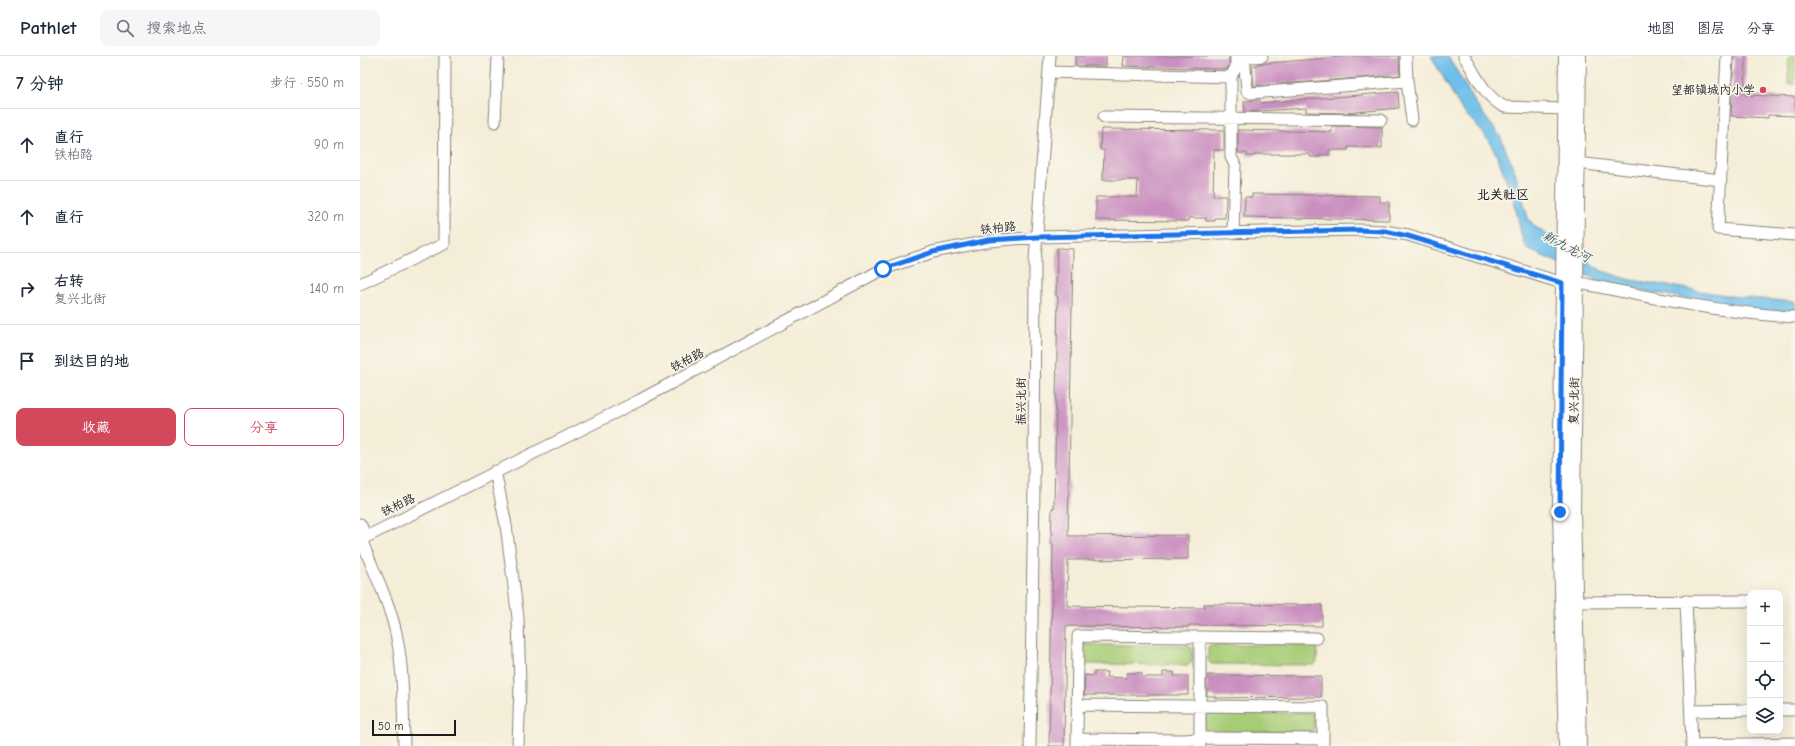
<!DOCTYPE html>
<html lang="zh">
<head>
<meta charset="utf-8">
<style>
  body { margin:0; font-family:"Comic Neue","LXGW WenKai TC",sans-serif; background:#f6f6f7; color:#1f2937 }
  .controls { position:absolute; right:12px; bottom:12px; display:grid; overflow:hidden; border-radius:8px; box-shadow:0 4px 16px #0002 }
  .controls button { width:36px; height:36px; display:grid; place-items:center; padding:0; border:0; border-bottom:1px solid #e0e1e3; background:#fff; color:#1f2937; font:20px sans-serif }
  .scale { position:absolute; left:12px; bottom:10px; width:84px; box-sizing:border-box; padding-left:4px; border:2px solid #1c1c1c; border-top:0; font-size:11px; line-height:14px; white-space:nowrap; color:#1c1c1c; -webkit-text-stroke:3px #fbf7ec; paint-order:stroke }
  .stop { position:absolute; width:12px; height:12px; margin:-9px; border:3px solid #1a73e8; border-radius:50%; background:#fff }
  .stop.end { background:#1a73e8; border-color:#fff; box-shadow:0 1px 4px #0008 }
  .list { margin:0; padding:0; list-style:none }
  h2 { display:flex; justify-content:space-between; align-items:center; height:52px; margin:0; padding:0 16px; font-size:17px }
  h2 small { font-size:13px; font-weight:400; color:#747a83 }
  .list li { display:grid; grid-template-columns:26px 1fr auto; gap:12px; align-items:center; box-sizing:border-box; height:72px; padding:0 16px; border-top:1px solid #e0e1e3 }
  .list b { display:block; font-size:15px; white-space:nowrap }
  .list p { margin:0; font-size:13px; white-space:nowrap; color:#747a83 }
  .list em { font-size:13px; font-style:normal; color:#747a83 }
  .actions { display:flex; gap:8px; padding:12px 16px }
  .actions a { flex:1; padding:9px 0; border:1px solid #d1495b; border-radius:8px; text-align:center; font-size:14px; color:#d1495b }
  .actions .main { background:#d1495b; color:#fff }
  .icon { flex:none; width:22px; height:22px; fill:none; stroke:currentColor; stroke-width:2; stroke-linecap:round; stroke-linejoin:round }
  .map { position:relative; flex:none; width:1435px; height:690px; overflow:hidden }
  header { display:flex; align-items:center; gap:24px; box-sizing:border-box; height:56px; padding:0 20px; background:#fff; border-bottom:1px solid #e0e1e3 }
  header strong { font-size:19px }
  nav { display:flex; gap:22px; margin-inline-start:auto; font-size:14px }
  .search { width:280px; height:36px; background:#f6f6f7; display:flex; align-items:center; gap:10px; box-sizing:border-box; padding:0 14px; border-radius:8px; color:#747a83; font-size:15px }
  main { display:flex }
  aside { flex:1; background:#fff }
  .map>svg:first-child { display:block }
  .green { fill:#a7cc75; stroke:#627448 }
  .water { fill:#70bfea; stroke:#466e83 }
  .building { fill:#ca8fc0 }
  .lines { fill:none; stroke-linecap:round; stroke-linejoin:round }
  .minor-casing { stroke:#88847a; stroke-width:13 }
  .major-casing { stroke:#88847a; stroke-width:16 }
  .minor { stroke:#fff; stroke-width:11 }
  .major { stroke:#fff; stroke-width:14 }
  .route { stroke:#1a73e8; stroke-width:5 }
  .poi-dot { fill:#d1495b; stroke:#fbf7ec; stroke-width:1.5 }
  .labels { text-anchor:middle; stroke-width:3; stroke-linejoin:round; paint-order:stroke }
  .poi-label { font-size:12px; fill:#1c1c1c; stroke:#fbf7ec; text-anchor:end }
  .street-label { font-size:12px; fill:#1c1c1c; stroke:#fbf7ec }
  .neighbourhood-label { font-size:13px; font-weight:bold; fill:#1c1c1c; stroke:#fbf7ec }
  .water-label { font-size:13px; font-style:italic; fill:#3e5d6e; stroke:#fbf7ec }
</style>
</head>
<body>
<header>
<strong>Pathlet</strong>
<div class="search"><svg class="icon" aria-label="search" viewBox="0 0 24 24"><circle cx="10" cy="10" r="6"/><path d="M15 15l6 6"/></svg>搜索地点</div>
<nav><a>地图</a><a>图层</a><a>分享</a></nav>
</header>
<main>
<aside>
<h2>7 分钟<small>步行 · 550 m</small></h2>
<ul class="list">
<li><svg class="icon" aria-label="ahead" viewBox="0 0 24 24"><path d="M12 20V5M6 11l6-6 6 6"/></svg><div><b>直行</b><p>铁柏路</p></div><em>90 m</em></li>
<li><svg class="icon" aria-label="ahead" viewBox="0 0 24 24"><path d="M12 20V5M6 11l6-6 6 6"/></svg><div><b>直行</b></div><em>320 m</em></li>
<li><svg class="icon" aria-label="right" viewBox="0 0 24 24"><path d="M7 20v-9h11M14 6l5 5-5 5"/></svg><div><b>右转</b><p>复兴北街</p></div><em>140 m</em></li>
<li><svg class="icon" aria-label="arrive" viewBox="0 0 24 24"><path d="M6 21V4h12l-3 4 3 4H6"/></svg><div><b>到达目的地</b></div></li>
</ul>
<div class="actions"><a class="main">收藏</a><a>分享</a></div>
</aside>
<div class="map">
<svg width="1435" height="690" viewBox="0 0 1435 690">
  <rect width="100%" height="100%" fill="#fbf7ec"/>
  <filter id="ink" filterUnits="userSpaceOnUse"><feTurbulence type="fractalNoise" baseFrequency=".025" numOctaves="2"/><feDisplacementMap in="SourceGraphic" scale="8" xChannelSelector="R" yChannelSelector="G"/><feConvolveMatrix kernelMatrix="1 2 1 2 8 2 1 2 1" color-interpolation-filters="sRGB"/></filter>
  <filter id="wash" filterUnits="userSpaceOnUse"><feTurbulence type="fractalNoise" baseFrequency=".012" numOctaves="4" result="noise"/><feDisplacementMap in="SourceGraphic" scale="16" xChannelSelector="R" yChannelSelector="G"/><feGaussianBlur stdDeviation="0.9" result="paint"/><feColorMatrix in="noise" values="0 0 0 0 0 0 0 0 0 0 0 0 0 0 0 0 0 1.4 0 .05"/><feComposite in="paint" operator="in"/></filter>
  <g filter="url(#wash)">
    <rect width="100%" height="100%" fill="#f4edd8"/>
    <!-- green -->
    <path class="green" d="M 1429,0 L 1435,0 L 1435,28 L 1428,28 Z
      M 725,589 L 828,589 L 832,592 L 832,606 L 828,609 L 725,608 L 722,605 L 722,592 Z
      M 851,589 L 954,589 L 957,592 L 957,606 L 954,609 L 851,608 L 848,605 L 848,591 Z
      M 848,657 L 951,657 L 954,659 L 954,673 L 951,676 L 848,676 L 845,673 L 845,659 Z"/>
    <!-- water -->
    <path class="water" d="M 1071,0 L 1088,0 L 1117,50 L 1140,80 L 1155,116 L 1168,162 L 1174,170 L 1242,215 L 1271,224 L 1378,241 L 1435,246 L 1435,257 L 1417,257 L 1325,242 L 1249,229 L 1169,194 L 1164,188 L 1162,181 L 1154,145 L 1137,99 L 1124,78 L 1102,54 Z"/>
    <g id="blocks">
      <!-- building -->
      <path class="building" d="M 716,0 L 746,0 L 746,10 L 715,10 Z
        M 764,0 L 869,0 L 869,9 L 867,13 L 763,10 Z
        M 1039,0 L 1040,19 L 894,30 L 892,10 L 897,9 L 897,8 L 993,0 Z
        M 1374,0 L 1386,0 L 1385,39 L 1435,41 L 1435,60 L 1408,59 L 1408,62 L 1371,60 Z
        M 1038,36 L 1039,52 L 986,57 L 946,56 L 946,52 L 885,56 L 884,45 L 900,44 L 900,47 Z
        M 972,70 L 1022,71 L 1022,92 L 988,91 L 988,94 L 969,94 L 969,99 L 960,99 L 960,101 L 950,101 L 950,98 L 895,98 L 895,100 L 887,100 L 887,97 L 879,97 L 878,95 L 878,74 L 972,76 Z
        M 741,73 L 864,74 L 864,94 L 854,94 L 853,140 L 866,140 L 865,162 L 855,162 L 855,165 L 846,165 L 846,162 L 828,162 L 828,165 L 736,164 L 736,141 L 777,141 L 778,124 L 743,124 L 744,94 L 740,94 Z
        M 892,138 L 1020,140 L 1020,146 L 1029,146 L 1029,164 L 884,161 L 885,141 L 892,141 Z
        M 697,192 L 713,193 L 708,480 L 828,479 L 828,503 L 708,504 L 707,550 L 844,552 L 844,548 L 962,549 L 962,570 L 829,569 L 829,571 L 706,570 L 704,690 L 689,690 L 693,488 L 691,488 L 692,452 L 694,452 L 698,241 L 696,240 Z
        M 734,616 L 747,616 L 746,621 L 767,622 L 767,617 L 782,617 L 782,621 L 803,621 L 803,616 L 814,616 L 814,620 L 828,620 L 828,639 L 724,639 L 725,619 L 734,620 Z
        M 847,619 L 961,620 L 961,641 L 855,642 L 855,640 L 847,640 Z"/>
    </g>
  </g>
  <g filter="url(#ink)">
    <use href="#blocks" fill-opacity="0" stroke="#88847a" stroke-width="1"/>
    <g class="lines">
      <!-- minor casing -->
      <g class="minor-casing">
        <path id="minor" d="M 884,0 L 887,35 L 891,37 L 1047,25
          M 1046,0 L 1047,25 L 1052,64
          M 1104,0 C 1115,17 1125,42 1145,51 L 1205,53
          M 1367,0 L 1358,173 L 1435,179
          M 884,2 L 902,0
          M 689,16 L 871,21 L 871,101 L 875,109 L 873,177
          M 871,21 L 876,11 L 876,0
          M 744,61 L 1021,64
          M 135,66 L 138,0
          M 1217,107 L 1361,124
          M 1215,226 C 1288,241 1361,257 1435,261
          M 0,228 L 84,188 L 85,0
          M 135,415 L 146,469 L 158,562 L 160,630 L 158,690
          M 0,468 L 6,480
          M 1,483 C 13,514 29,545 36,577 C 44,614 43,653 44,690
          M 0,484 L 280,344 L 523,213 L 573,196 L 629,185 L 677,181 L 998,174 L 1024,175 L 1048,179 L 1202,227
          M 1326,545 L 1332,690
          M 1214,546 L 1390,545
          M 840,581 L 840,689
          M 717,649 L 963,651 L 963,690
          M 1420,654 L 1435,654
          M 1332,655 L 1390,654
          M 717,683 L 825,684 L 846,682 L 963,683
          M 1332,689 L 1435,687
          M 670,690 L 674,431 L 675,204 L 690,0
          M 717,690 L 718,580 L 957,582"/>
      </g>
      <!-- major casing -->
      <g class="major-casing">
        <path id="major" d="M 1206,690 L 1200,456 L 1206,0
          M 1219,690 L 1213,456 L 1219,0"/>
      </g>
      <!-- minor -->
      <use href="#minor" class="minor"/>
      <!-- major -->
      <use href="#major" class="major"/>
    </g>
  </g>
  <g class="lines" filter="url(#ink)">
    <!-- route -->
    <path class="route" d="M 523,213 L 573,196 L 629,184 L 677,181 L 998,174 L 1024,175 L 1048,180 L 1202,227 L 1200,456"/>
  </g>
  <!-- markers -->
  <circle class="poi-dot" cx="1403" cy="34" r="4"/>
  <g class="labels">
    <!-- poi labels -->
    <g class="poi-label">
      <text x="1395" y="38">望都镇城内小学</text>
    </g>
    <!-- street labels -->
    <g class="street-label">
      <text transform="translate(638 172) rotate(-6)" y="4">铁柏路</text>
      <text transform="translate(327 304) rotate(-28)" y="4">铁柏路</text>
      <text transform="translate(661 345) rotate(-90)" y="4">振兴北街</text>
      <text transform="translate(1214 345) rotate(-89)" y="4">复兴北街</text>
      <text transform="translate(38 449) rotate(-26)" y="4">铁柏路</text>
    </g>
    <!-- neighbourhood labels -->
    <g class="neighbourhood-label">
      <text x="1143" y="143">北关社区</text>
    </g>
    <!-- water labels -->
    <g class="water-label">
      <text transform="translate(1207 190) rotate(28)" y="5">新九龙河</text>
    </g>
  </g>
</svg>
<div class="controls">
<button>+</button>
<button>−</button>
<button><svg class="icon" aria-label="locate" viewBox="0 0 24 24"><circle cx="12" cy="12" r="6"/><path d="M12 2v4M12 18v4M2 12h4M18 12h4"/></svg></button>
<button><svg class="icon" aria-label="layers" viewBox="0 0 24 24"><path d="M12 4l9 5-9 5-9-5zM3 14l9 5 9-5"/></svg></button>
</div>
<div class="scale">50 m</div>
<div class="stop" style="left:523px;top:213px"></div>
<div class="stop end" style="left:1200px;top:456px"></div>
</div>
</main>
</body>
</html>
